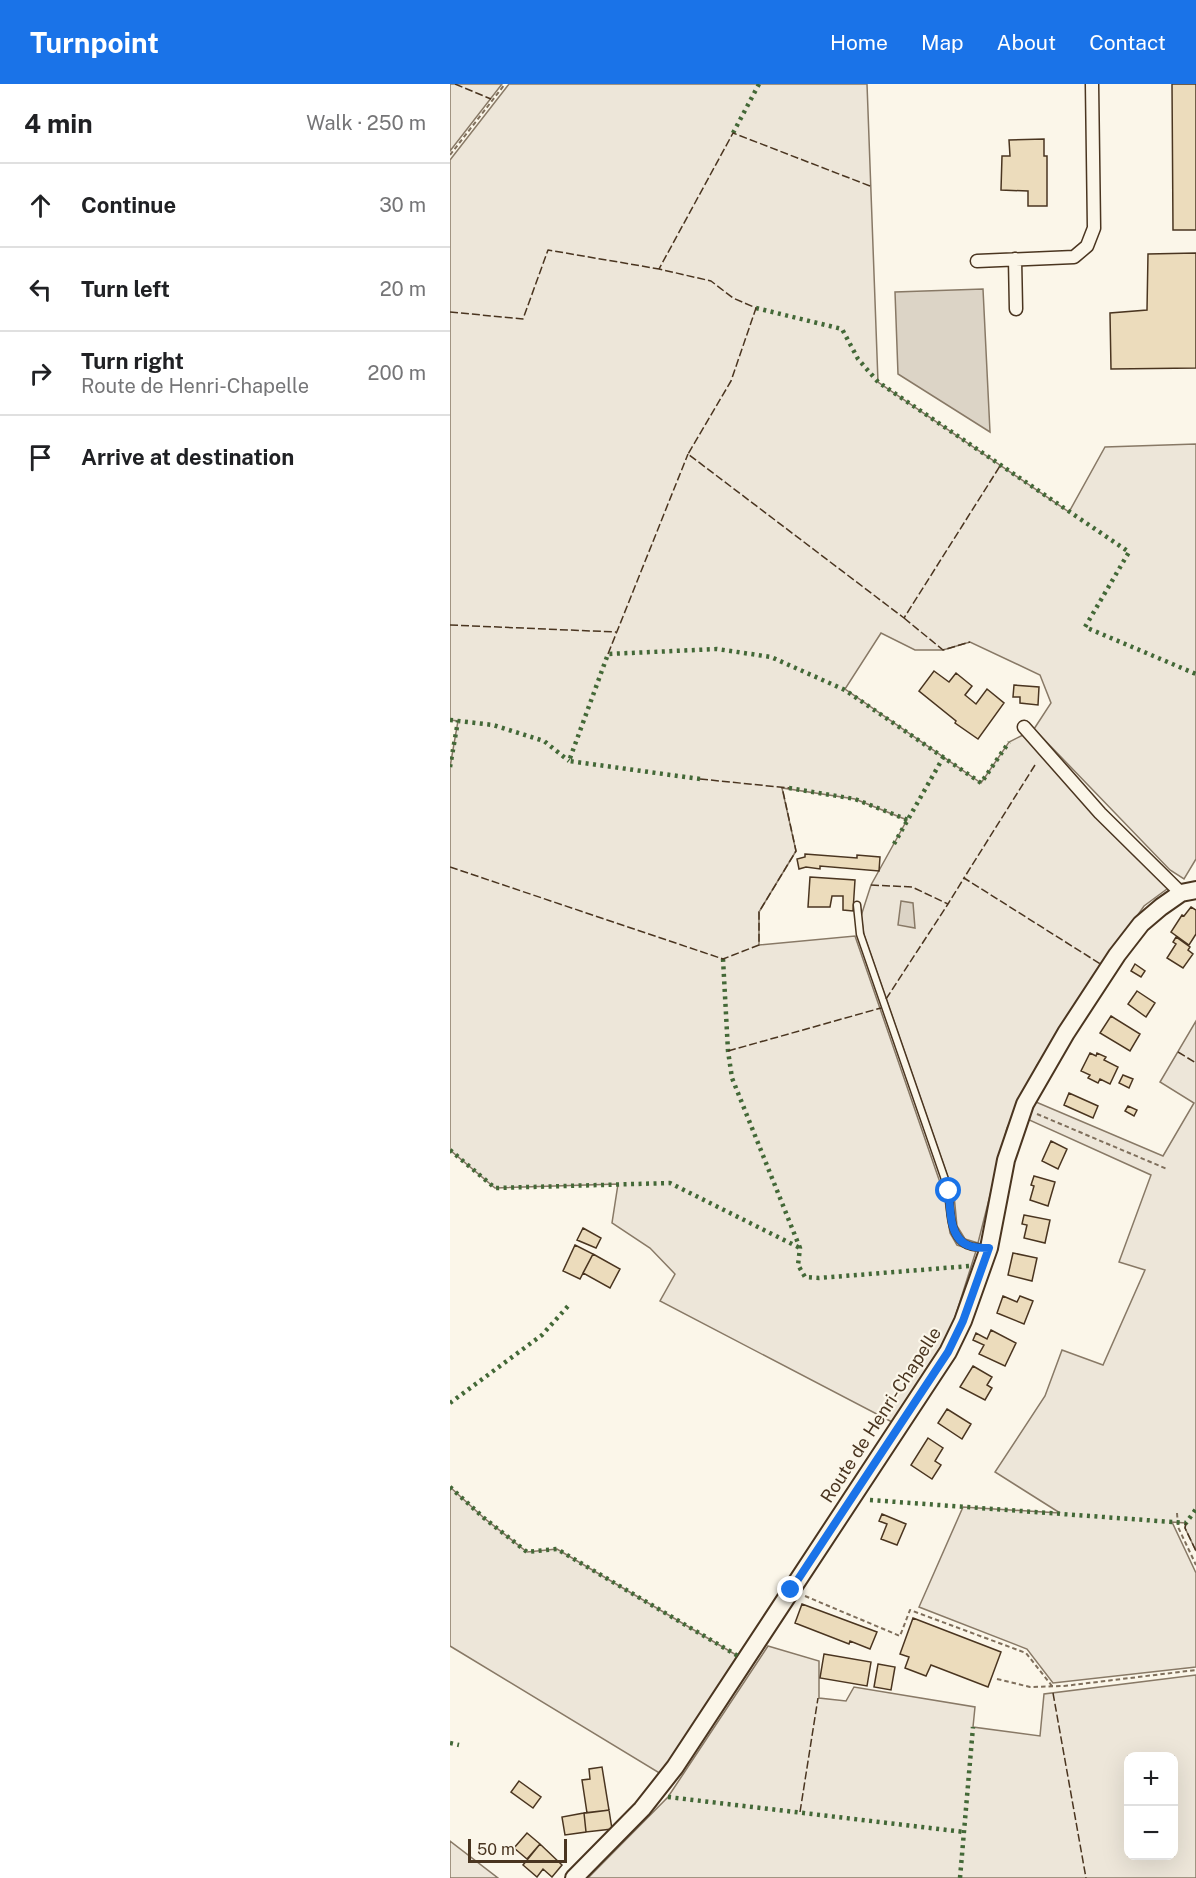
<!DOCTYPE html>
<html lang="en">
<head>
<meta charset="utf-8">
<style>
  body { margin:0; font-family:"Public Sans",sans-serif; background:#f2f2f2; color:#202124 }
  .controls { position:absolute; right:18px; bottom:18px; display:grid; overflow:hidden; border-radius:12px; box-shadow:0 6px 24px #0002 }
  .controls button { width:54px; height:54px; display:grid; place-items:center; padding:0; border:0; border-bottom:2px solid #e0e0e0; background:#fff; color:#202124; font:30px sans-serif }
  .scale { position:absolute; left:18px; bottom:15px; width:99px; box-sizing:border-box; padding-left:6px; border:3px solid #4a3520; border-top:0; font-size:16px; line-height:21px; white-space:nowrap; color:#4a3520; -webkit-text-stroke:4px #fbf6e9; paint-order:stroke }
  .stop { position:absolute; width:18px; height:18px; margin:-14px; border:4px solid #1a73e8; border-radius:50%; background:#fff }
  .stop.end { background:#1a73e8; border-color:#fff; box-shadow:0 2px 6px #0008 }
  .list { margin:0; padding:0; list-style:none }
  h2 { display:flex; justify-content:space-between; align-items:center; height:78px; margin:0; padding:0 24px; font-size:26px }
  h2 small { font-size:20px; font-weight:400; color:#757577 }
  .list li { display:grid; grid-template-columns:39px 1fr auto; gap:18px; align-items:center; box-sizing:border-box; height:84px; padding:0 24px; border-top:2px solid #e0e0e0 }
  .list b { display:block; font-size:22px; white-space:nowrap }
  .list p { margin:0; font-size:20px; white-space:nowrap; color:#757577 }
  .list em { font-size:20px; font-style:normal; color:#757577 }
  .icon { flex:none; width:33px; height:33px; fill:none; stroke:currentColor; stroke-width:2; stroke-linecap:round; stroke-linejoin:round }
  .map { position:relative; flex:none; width:746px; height:1794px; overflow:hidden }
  header { display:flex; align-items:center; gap:36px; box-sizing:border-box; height:84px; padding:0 30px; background:#1a73e8; color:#fff }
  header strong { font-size:28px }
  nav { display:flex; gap:33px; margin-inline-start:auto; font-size:21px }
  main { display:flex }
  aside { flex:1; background:#fff }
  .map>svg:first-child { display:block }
  .green { fill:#ede6d9; stroke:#887966; stroke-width:1.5; fill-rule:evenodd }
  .water { fill:#dcd4c6; stroke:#887966; stroke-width:1.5 }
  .building { fill:#ecdcbc; stroke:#4a3520; stroke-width:1.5 }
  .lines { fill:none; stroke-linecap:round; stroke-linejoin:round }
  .lane-casing { stroke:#4a3520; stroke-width:9 }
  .street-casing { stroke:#4a3520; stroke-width:15 }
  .secondary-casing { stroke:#4a3520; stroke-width:20 }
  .path { stroke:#7f6f5c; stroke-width:2; stroke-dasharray:4.5 3; stroke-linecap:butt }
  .lane { stroke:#fbf6e9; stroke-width:6 }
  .street { stroke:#fbf6e9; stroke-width:12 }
  .secondary { stroke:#fbf6e9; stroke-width:16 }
  .hedge { stroke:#436837; stroke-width:4.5; stroke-dasharray:3 4.5; stroke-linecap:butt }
  .fence { stroke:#4a3520; stroke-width:1.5; stroke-dasharray:8 3; stroke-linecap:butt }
  .route { stroke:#1a73e8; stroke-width:8 }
  .labels { text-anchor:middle; stroke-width:4.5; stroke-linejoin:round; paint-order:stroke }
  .street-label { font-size:18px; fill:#4a3520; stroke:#fbf6e9 }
</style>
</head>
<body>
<header>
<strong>Turnpoint</strong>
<nav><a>Home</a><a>Map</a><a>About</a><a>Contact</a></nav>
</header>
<main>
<aside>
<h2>4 min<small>Walk · 250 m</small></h2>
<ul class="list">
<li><svg class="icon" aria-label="ahead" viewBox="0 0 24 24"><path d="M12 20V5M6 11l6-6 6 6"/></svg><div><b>Continue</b></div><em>30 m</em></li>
<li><svg class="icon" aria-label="left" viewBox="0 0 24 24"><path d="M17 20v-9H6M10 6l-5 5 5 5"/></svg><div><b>Turn left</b></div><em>20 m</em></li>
<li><svg class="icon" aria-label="right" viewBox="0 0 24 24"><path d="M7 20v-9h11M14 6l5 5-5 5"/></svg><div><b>Turn right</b><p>Route de Henri-Chapelle</p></div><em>200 m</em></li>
<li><svg class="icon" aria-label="arrive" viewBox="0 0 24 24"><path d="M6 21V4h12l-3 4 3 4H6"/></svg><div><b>Arrive at destination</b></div></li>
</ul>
</aside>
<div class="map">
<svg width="746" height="1794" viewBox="0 0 746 1794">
  <rect width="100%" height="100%" fill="#fbf6e9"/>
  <!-- green -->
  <path class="green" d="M 0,0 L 52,0 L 0,67 Z
    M 59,0 L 417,0 L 428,298 L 619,428 L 655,363 L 746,360 L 746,775 L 734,795 L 720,786 L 584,645 L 601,619 L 590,591 L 520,558 L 493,566 L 465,566 L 431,549 L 395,605 L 531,699 L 559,658 L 573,651 L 721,802 L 694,822 L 652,882 L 587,981 L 557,1044 L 528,1159 L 515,1155 L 507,1142 L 504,1111 L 414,851 L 411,832 L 421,801 L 457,736 L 405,715 L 332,704 L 346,767 L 309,828 L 309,861 L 405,852 L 494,1110 L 500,1149 L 507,1161 L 526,1167 L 500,1249 L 442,1338 L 210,1217 L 225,1190 L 200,1164 L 162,1139 L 168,1100 L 45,1104 L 0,1066 L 0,683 L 8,637 L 0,636 L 0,76 Z
    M 746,937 L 746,1467 L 735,1444 L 736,1439 L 722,1438 L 746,1489 L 746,1583 L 603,1599 L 577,1565 L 469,1523 L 513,1423 L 610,1429 L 545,1388 L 595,1312 L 612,1266 L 653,1281 L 695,1186 L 669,1178 L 701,1091 L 577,1035 L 586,1018 L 713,1072 L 744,1019 L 710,998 Z
    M 0,1403 L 34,1434 L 77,1468 L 107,1465 L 288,1572 L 211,1690 L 0,1562 Z
    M 318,1562 L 369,1577 L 369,1614 L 396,1617 L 404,1603 L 525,1623 L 523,1643 L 590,1652 L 594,1610 L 746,1591 L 746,1794 L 138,1794 L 218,1713 ZM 678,1672 L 724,1672 L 724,1772 L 678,1772 Z
    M 0,1757 L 48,1794 L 0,1794 Z"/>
  <!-- water -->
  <path class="water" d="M 533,205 L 540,348 L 448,290 L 445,208 Z
    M 451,817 L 463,819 L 465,844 L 448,841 Z"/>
  <!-- building -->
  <path class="building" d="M 722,0 L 746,0 L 746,146 L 723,146 Z
    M 594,55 L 594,72 L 597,72 L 597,122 L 578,122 L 578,107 L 551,106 L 552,72 L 560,72 L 559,56 Z
    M 746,169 L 746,284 L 661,285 L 660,229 L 697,226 L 698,170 Z
    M 484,587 L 499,598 L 506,589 L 522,602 L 515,611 L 526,620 L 537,605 L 554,619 L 528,655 L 505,639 L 506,637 L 469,607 Z
    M 564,601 L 589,603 L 588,621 L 570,619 L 570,613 L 563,613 Z
    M 355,770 L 407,774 L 407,771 L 430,773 L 429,787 L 370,782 L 370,785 L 356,783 L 349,785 L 347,775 L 355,773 Z
    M 360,793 L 405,796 L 403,827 L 393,826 L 393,812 L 382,812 L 380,823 L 358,823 Z
    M 741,823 L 746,826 L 746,850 L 739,861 L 721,848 L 732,831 L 734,832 Z
    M 726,853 L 740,863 L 738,866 L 743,870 L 733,884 L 717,874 L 726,860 L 723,858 Z
    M 685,880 L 695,887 L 691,893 L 681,887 Z
    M 687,907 L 705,919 L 696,933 L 678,920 Z
    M 661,932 L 690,950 L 680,967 L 650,949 Z
    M 640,969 L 646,972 L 647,969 L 656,973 L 654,976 L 668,983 L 660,1000 L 650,995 L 648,999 L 638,994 L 640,991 L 631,987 Z
    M 673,991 L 683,995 L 679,1004 L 669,999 Z
    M 619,1009 L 648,1022 L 643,1034 L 614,1021 Z
    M 678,1022 L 687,1026 L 684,1032 L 675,1027 Z
    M 601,1057 L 617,1065 L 608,1085 L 592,1077 Z
    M 584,1092 L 605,1098 L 598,1122 L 580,1116 L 584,1102 L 581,1101 Z
    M 574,1131 L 600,1136 L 595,1159 L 574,1154 L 577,1141 L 572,1140 Z
    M 133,1144 L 151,1154 L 146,1164 L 127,1156 Z
    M 125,1161 L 143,1170 L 130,1195 L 113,1187 Z
    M 563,1169 L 587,1174 L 582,1197 L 558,1191 Z
    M 143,1170 L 170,1185 L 160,1204 L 133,1189 Z
    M 553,1212 L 567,1218 L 570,1212 L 583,1217 L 574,1240 L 547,1229 Z
    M 541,1246 L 566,1259 L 555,1282 L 529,1270 L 534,1261 L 523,1256 L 526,1249 L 537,1255 Z
    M 523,1282 L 542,1293 L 537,1301 L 542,1304 L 535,1316 L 510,1303 Z
    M 497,1325 L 521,1340 L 512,1355 L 488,1339 Z
    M 478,1354 L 493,1364 L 485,1377 L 491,1381 L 482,1395 L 461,1381 Z
    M 432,1430 L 456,1440 L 447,1461 L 431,1455 L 437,1440 L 429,1437 Z
    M 352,1520 L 427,1548 L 420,1565 L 400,1557 L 399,1560 L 345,1539 Z
    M 463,1534 L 551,1568 L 538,1603 L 481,1581 L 476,1592 L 455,1584 L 459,1573 L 450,1570 Z
    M 374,1570 L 421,1578 L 417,1602 L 370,1594 Z
    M 428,1580 L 445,1583 L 441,1606 L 424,1603 Z
    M 152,1683 L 159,1726 L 137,1729 L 132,1696 L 140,1695 L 139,1685 Z
    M 69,1697 L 91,1713 L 83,1724 L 61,1708 Z
    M 159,1726 L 162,1745 L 136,1748 L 134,1729 Z
    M 134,1729 L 136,1748 L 115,1751 L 112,1733 Z
    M 77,1749 L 90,1760 L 77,1775 L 64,1764 Z
    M 90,1760 L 112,1781 L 102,1793 L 93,1785 L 87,1793 L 73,1781 Z"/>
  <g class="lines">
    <!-- lane casing -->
    <g class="lane-casing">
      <path id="lane" d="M 407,821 L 410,850 L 499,1107 C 500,1125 499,1156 520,1162 C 525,1164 533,1163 539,1164"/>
    </g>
    <!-- street casing -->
    <g class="street-casing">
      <path id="street" d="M 565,175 L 566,225
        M 527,177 L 624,173 L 637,162 L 644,144 L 642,0
        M 574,643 L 650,729 L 731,809"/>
    </g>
    <!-- secondary casing -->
    <g class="secondary-casing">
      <path id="secondary" d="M 124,1794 L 192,1725 L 225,1683 L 498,1268 L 513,1237 L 539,1164 L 556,1076 L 575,1020 L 616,949 L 667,871 L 691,840 L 711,823 L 731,809 L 746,806"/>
    </g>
    <!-- path -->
    <path class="path" d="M 0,71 L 55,0
      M 587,1030 L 717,1085
      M 727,1429 L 728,1443 L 746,1481
      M 355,1512 L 450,1552 L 460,1526 L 576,1569 L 602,1602
      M 547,1595 L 580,1603 L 614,1602 L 746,1586"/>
    <!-- lane -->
    <use href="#lane" class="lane"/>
    <!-- street -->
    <use href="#street" class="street"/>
    <!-- secondary -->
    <use href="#secondary" class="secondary"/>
    <!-- hedge -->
    <path class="hedge" d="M 283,49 L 309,0
      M 306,224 L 392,245 L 408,275 L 428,298 L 679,468 L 635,543 L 746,590
      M 0,636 L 43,641 L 94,657 L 119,677
      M 0,683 L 8,637
      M 250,695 L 119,677 L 158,570 L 267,565 L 321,573 L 395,606 L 531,699 L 559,658
      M 339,704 L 405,715 L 458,736
      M 444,760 L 494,672
      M 273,875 L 278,967 L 282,994 L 350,1164 L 348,1181 L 355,1193 L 369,1194 L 520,1182
      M 0,1066 L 45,1104 L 220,1099 L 350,1164
      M 0,1319 L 92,1251 L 119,1221
      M 0,1403 L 34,1434 L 77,1468 L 107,1465 L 288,1572
      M 420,1416 L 736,1439 L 746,1425
      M 0,1659 L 9,1661
      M 218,1713 L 514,1748
      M 510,1794 L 523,1643"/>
    <!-- fence -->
    <path class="fence" d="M 5,0 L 41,15
      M 420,102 L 283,49 L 209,185 L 261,197 L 283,214 L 306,224 L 281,297 L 238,370 L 454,534 L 550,382
      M 0,228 L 73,235 L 98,166 L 209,185
      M 454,534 L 493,566 L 520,558
      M 0,541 L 166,548
      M 158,570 L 238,370
      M 585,681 L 514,794 L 652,881
      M 250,695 L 339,704
      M 0,783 L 273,875 L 309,861 L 309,828 L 346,767 L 332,703
      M 421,801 L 462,803 L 498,820 L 514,794
      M 436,915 L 498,820
      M 278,967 L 431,924
      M 728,968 L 746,979
      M 736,1439 L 735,1444 L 746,1467
      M 603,1609 L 636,1794
      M 350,1728 L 368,1614"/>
  </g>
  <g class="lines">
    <!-- route -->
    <path class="route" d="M 341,1506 L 498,1268 L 513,1237 L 539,1164 C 533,1164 526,1164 520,1162 C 499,1156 500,1125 499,1107"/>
  </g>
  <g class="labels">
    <!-- street labels -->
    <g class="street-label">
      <text transform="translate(431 1331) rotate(-57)" y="6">Route de Henri-Chapelle</text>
    </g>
  </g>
</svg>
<div class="controls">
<button>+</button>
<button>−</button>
</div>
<div class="scale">50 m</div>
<div class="stop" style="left:499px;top:1107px"></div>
<div class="stop end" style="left:341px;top:1506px"></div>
</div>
</main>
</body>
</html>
